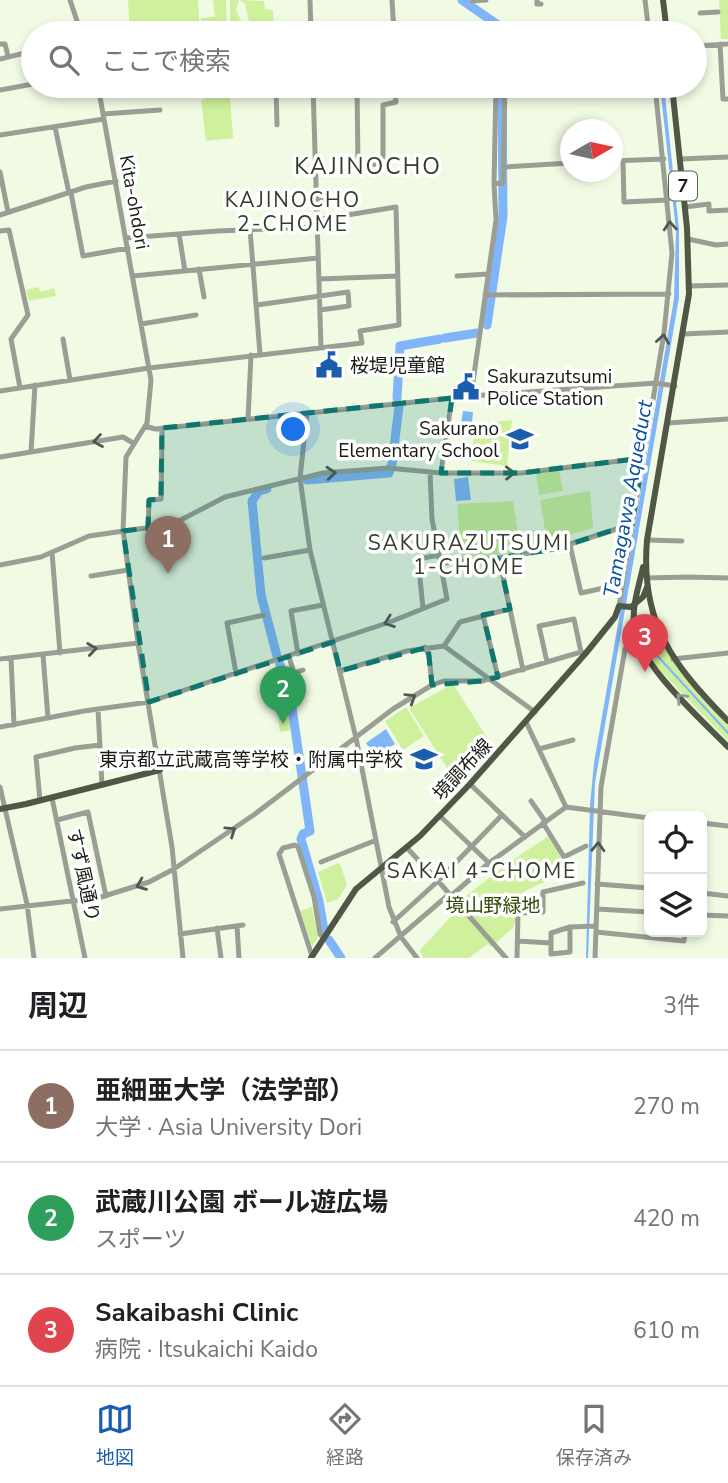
<!DOCTYPE html>
<html lang="ja">
<head>
<meta charset="utf-8">
<style>
  body { margin:0; font-family:"Nunito Sans","Noto Sans JP",sans-serif; background:#f2f2f2; color:#202124 }
  .controls { position:absolute; right:21px; bottom:21px; display:grid; overflow:hidden; border-radius:10px; box-shadow:0 4px 10px #0003 }
  .controls button { width:63px; height:63px; display:grid; place-items:center; padding:0; border:0; border-bottom:2px solid #e0e0e0; background:#fff; color:#202124; font:35px sans-serif }
  .compass { position:absolute; left:560px; top:119px; width:63px; height:63px; border-radius:50%; background:#fff; box-shadow:0 4px 10px #0003; rotate:81deg }
  .you { position:absolute; left:294px; top:430px; width:24px; height:24px; margin:-18px; border:5px solid #fff; border-radius:50%; background:#1a73e8; box-shadow:0 0 0 10px #1a73e833 }
  .badge { display:grid; place-items:center; width:46px; height:46px; border-radius:50%; background:#1b5dad; color:#fff; font-size:23px; font-weight:700 }
  .pin { position:absolute; translate:-50% -58px; filter:drop-shadow(0 2px 4px #0008) }
  .pin::after { content:''; position:absolute; top:37px; width:24px; height:21px; background:inherit; clip-path:polygon(0 0,100% 0,50% 100%) }
  .list { margin:0; padding:0; list-style:none }
  h2 { display:flex; justify-content:space-between; align-items:center; height:91px; margin:0; padding:0 28px; font-size:30px }
  h2 small { font-size:23px; font-weight:400; color:#757577 }
  .list li { display:grid; grid-template-columns:46px 1fr auto; gap:21px; align-items:center; box-sizing:border-box; height:112px; padding:0 28px; border-top:2px solid #e0e0e0 }
  .list b { display:block; font-size:26px; white-space:nowrap }
  .list p { margin:0; font-size:23px; white-space:nowrap; color:#757577 }
  .list em { font-size:23px; font-style:normal; color:#757577 }
  .icon { flex:none; width:38px; height:38px; fill:none; stroke:currentColor; stroke-width:2; stroke-linecap:round; stroke-linejoin:round }
  .map { position:relative; flex:none; width:728px; height:958px; overflow:hidden }
  .search { position:absolute; background:#fff; box-shadow:0 4px 10px #0003; left:21px; right:21px; top:21px; height:77px; display:flex; align-items:center; gap:18px; box-sizing:border-box; padding:0 24px; border-radius:38px; color:#757577; font-size:26px }
  .sheet { height:427px; background:#fff }
  nav { display:flex; justify-content:space-around; align-items:center; box-sizing:border-box; height:98px; border-top:2px solid #e0e0e0; background:#fff; font-size:19px; color:#757577 }
  nav a { display:grid; justify-items:center; gap:4px }
  nav .on { color:#1b5dad }
  .map>svg:first-child { display:block }
  .green { fill:#cff09c }
  .water { fill:#81b5f9 }
  .lines { fill:none; stroke-linecap:round; stroke-linejoin:round }
  .stream { stroke:#81b5f9; stroke-width:2 }
  .river { stroke:#81b5f9; stroke-width:9 }
  .minor { stroke:#9a9e95; stroke-width:5 }
  .major { stroke:#505746; stroke-width:6 }
  .oneway { stroke:#52564e }
  .oneway2 { stroke:#969a90 }
  .marked { fill:#0f766e; fill-opacity:0.2; stroke:#0f766e; stroke-width:5; stroke-dasharray:14 9; stroke-linejoin:round }
  .labels { text-anchor:middle; stroke-width:7; stroke-linejoin:round; paint-order:stroke }
  .shield { fill:#fff; stroke:#5d5f5a; stroke-width:2 }
  .shield-label { font-size:18px; font-weight:bold; fill:#181b13 }
  .street-label { font-size:19px; fill:#181b13; stroke:#fff }
  .poi-label { font-size:19px; fill:#181b13; stroke:#fff; text-anchor:start }
  .park-label { font-size:19px; fill:#324507; stroke:#fff }
  .neighbourhood-label { font-size:21px; letter-spacing:2px; fill:#353d2a; stroke:#fff }
  .water-label { font-size:21px; font-style:italic; fill:#09509f; stroke:#fff }
  .quarter-label { font-size:23px; letter-spacing:2px; fill:#353d2a; stroke:#fff }
</style>
</head>
<body>
<div class="map">
<svg width="728" height="958" viewBox="0 0 728 958">
  <rect width="100%" height="100%" fill="#f1fbe4"/>
  <!-- green -->
  <path class="green" d="M 128,0 L 198,0 L 200,33 L 130,33 Z
    M 213,0 L 226,0 L 227,33 L 202,33 L 201,18 L 215,17 Z
    M 230,0 L 239,0 L 236,10 L 243,25 L 230,25 Z
    M 240,0 L 264,1 L 265,9 L 273,10 L 274,33 L 245,33 L 250,26 L 245,4 Z
    M 719,0 L 728,0 L 728,39 L 721,39 Z
    M 205,86 L 229,86 L 233,138 L 206,141 L 201,100 L 205,99 Z
    M 38,287 L 41,292 L 54,288 L 56,296 L 29,301 L 26,290 Z
    M 512,420 L 507,466 L 471,461 L 475,424 Z
    M 559,470 L 563,491 L 539,495 L 536,474 Z
    M 590,491 L 593,528 L 547,541 L 540,500 Z
    M 513,501 L 521,552 L 462,559 L 457,504 Z
    M 644,621 L 652,621 C 671,665 695,692 728,725 L 728,741 L 652,662 L 635,628 Z
    M 453,684 L 493,747 L 451,774 L 409,708 Z
    M 286,700 L 291,730 L 280,732 L 277,707 Z
    M 406,707 L 424,736 L 403,750 L 385,721 Z
    M 550,835 L 567,871 L 523,892 L 522,907 L 520,908 L 513,928 L 491,947 L 488,944 L 469,958 L 423,958 L 420,950 L 461,906 L 458,902 L 514,859 Z
    M 338,863 L 341,866 L 347,885 L 338,899 L 327,903 L 318,872 Z
    M 312,907 L 318,938 L 312,946 L 300,911 Z"/>
  <!-- water -->
  <path class="water" d="M 660,86 L 664,86 L 679,229 L 679,298 L 595,783 L 588,958 L 586,958 L 590,805 L 594,763 L 674,299 L 676,230 Z
    M 463,411 L 473,412 L 471,433 L 460,432 Z
    M 468,477 L 471,500 L 456,501 L 454,479 Z
    M 386,729 L 395,744 L 375,757 L 366,743 Z"/>
  <g class="lines">
    <!-- stream -->
    <path class="stream" d="M 653,651 L 728,733"/>
    <!-- river -->
    <path class="river" d="M 462,0 L 498,25 L 501,33
      M 487,325 L 503,216 L 502,86
      M 445,338 L 477,333
      M 397,398 L 400,346 L 440,339
      M 307,480 L 389,473 L 392,464 L 399,406
      M 267,489 L 259,491 L 252,501 L 261,595 L 277,656 L 290,694 L 310,831 L 303,834 L 301,839 L 319,901 L 324,930
      M 329,940 L 341,958"/>
    <!-- minor -->
    <path class="minor" d="M 70,0 L 81,33
      M 310,0 L 311,33
      M 392,0 L 394,33
      M 537,0 L 537,4 L 541,4
      M 645,0 L 649,33
      M 472,1 L 486,0
      M 700,13 L 718,12
      M 504,26 L 504,33
      M 450,31 L 453,33
      M 0,44 L 5,44 L 8,56
      M 720,44 L 723,99 L 728,99
      M 695,46 L 728,44
      M 0,59 L 33,51
      M 98,86 L 151,380 L 147,423 L 126,457 L 123,531 L 138,643 L 172,847 L 183,958
      M 276,86 L 277,125
      M 313,86 L 321,348
      M 357,86 L 358,168 L 383,162 L 383,105 L 396,102 L 395,86
      M 0,90 L 33,84
      M 103,114 L 160,110
      M 55,127 L 69,193
      M 0,135 L 104,119
      M 680,159 L 728,157
      M 612,161 L 664,159
      M 623,161 L 624,202 L 668,200
      M 504,167 L 570,163
      M 0,172 L 8,212
      M 494,184 L 503,183 L 505,86
      M 71,193 L 83,256 L 128,248
      M 316,200 L 339,199
      M 685,207 L 709,204 L 709,211 L 728,210
      M 0,215 L 86,187 L 116,181
      M 250,229 L 260,354
      M 0,231 L 9,230 L 28,315 L 11,339 L 20,388
      M 179,234 L 185,271
      M 126,238 L 217,231 L 317,227
      M 688,239 L 716,245 L 728,244
      M 199,269 L 204,297
      M 133,276 L 318,258
      M 457,276 L 488,274
      M 319,279 L 398,276
      M 689,286 L 728,285
      M 485,295 L 669,294
      M 257,305 L 348,292 L 349,306 L 320,310
      M 141,324 L 196,315
      M 683,334 L 728,332
      M 63,339 L 70,380
      M 0,391 L 149,368 L 362,343 L 360,331 L 399,325 L 396,207 L 317,220
      M 471,396 L 496,220 L 494,184 L 496,86
      M 307,413 L 300,478 L 310,550 L 356,738 L 389,907 L 401,937 L 417,958
      M 248,419 L 251,355
      M 668,423 L 728,419
      M 145,426 L 155,429 L 471,396 L 656,383 L 675,386
      M 31,452 L 35,385
      M 0,457 L 123,437 L 133,443
      M 441,473 L 452,398
      M 148,528 L 149,500 L 161,499 L 162,428
      M 647,540 L 682,541
      M 570,545 L 581,593 L 622,584
      M 52,552 L 60,653
      M 264,558 L 310,550
      M 499,558 L 523,670
      M 441,563 L 499,558 L 555,549 L 632,524
      M 0,565 L 41,557 L 89,536 L 173,524 L 225,497 L 323,473 L 388,468 L 441,473 L 521,473 L 643,458
      M 91,576 L 128,570
      M 646,578 L 688,577 L 728,578
      M 619,606 L 664,333 L 672,253 L 655,86
      M 423,608 L 418,559 L 439,555
      M 483,615 L 498,677
      M 444,646 L 460,622 L 510,609
      M 425,647 L 429,656 L 432,685
      M 298,654 L 291,611 L 323,605
      M 43,655 L 48,718
      M 289,657 L 294,673 L 303,670
      M 11,658 L 14,725
      M 0,659 L 138,643
      M 673,659 L 728,653
      M 547,662 L 539,626 L 574,619 L 581,652
      M 340,671 L 407,651 L 444,646 L 535,712
      M 236,673 L 227,623 L 264,615
      M 98,709 L 102,785
      M 526,722 L 566,807
      M 0,727 L 84,711 L 149,702 L 390,622 L 447,599 L 432,519 L 430,472
      M 539,749 L 573,740
      M 470,784 L 525,837
      M 0,787 L 27,904 L 34,958
      M 52,798 L 85,958
      M 40,801 L 36,757 L 75,748 L 100,745
      M 531,801 L 545,821
      M 440,816 L 489,863
      M 57,820 L 88,812 L 106,896
      M 543,823 L 564,857 L 586,846
      M 702,823 L 728,826
      M 407,848 L 438,881 L 502,815
      M 321,862 L 374,841
      M 597,884 L 649,888
      M 702,893 L 728,896
      M 0,909 L 98,898 L 149,882 L 174,869 L 255,814 L 393,709 L 432,685 L 444,681 L 482,681 L 581,652 L 586,653
      M 597,909 L 649,912
      M 702,915 L 728,916
      M 393,922 L 438,881 L 506,958
      M 237,926 L 239,958
      M 570,927 L 570,952 L 551,954 L 551,933 L 570,927 L 596,926
      M 217,928 L 221,958
      M 596,932 L 684,941 L 685,932
      M 180,934 L 243,925
      M 517,941 L 551,943
      M 312,956 L 279,854 L 283,848 L 295,845 L 298,847 L 314,897 L 320,934 L 323,938
      M 375,958 L 447,896 L 453,894 L 489,863 L 566,807 L 649,818
      M 517,958 L 518,913 L 543,912 L 543,892 L 583,883
      M 595,958 L 601,787 L 625,649 L 637,639"/>
    <!-- major -->
    <path class="major" d="M 663,0 L 667,33
      M 672,86 L 687,228 L 689,294 L 647,540 C 640,623 673,665 728,721
      M 643,567 C 639,586 632,605 634,625 C 637,663 701,719 728,747
      M 634,625 L 643,618 L 655,620
      M 0,809 L 26,804 L 160,770
      M 311,958 L 356,889 L 420,836 L 470,784 L 586,653 L 615,617 L 619,606 L 631,607 L 643,597 L 647,587"/>
  </g>
  <!-- one-way arrows -->
  <defs><path id="oneway-chevron" d="M-2-3.5L2.5 0L-2 3.5" fill="none" stroke-width="1.6" stroke-linecap="round" stroke-linejoin="round" transform="scale(1.75)"/></defs>
  <g class="oneway">
    <use href="#oneway-chevron" transform="translate(670 226) rotate(-94)"/>
    <use href="#oneway-chevron" transform="translate(663 339) rotate(-81)"/>
    <use href="#oneway-chevron" transform="translate(98 441) rotate(171)"/>
    <use href="#oneway-chevron" transform="translate(331 473) rotate(-5)"/>
    <use href="#oneway-chevron" transform="translate(510 473) rotate(-1)"/>
    <use href="#oneway-chevron" transform="translate(389 622) rotate(160)"/>
    <use href="#oneway-chevron" transform="translate(92 649) rotate(-8)"/>
    <use href="#oneway-chevron" transform="translate(411 698) rotate(-32)"/>
    <use href="#oneway-chevron" transform="translate(231 831) rotate(-34)"/>
    <use href="#oneway-chevron" transform="translate(598 847) rotate(-88)"/>
    <use href="#oneway-chevron" transform="translate(141 885) rotate(158)"/>
  </g>
  <use class="oneway2" href="#oneway-chevron" transform="translate(681 698) rotate(-133)"/>
  <!-- marked area -->
  <path class="marked" d="M 452,398 L 441,473 L 521,473 L 643,458 L 632,524 L 555,549 L 499,558 L 510,609 L 483,615 L 498,677 L 482,681 L 432,685 L 428,647 L 340,671 L 333,642 L 149,702 L 123,531 L 148,528 L 149,500 L 161,499 L 162,428 Z"/>
  <!-- icons -->
  <defs>
    <g id="civic-bare" transform="scale(2.1)"><path d="M-.6-6.5H3V-4.5H.6V-3L4-1V1h2V6H-6V1h2V-1L-.6-3ZM-1.2 2.5V6h2.4V2.5Z" fill="#1b5dad" stroke="#fff" stroke-width="2.5" paint-order="stroke"/></g>
    <g id="school-bare" transform="scale(2.1)"><path d="M0-5L7-2L0 1L-7-2ZM-4 1L0 2.5L4 1V4Q0 6-4 4Z" fill="#1b5dad" stroke="#fff" stroke-width="2.5" paint-order="stroke"/></g>
  </defs>
  <g fill-rule="evenodd">
    <use href="#civic-bare" x="329" y="365"/>
    <use href="#civic-bare" x="466" y="387"/>
    <use href="#school-bare" x="520" y="439"/>
    <use href="#school-bare" x="424" y="759"/>
  </g>
  <g class="labels">
    <!-- shield labels -->
    <rect class="shield" x="669" y="171.5" width="28" height="29" rx="5"/>
    <g class="shield-label">
      <text x="683" y="192">7</text>
    </g>
    <!-- street labels -->
    <g class="street-label">
      <text transform="translate(135 202) rotate(80)" y="7">Kita-ohdori</text>
      <text transform="translate(462 769) rotate(-47)" y="7">境調布線</text>
      <text transform="translate(84 875) rotate(78)" y="7">すず風通り</text>
    </g>
    <!-- poi labels -->
    <g class="poi-label">
      <text x="350" y="372">桜堤児童館</text>
      <text x="487" y="383">Sakurazutsumi<tspan x="487" dy="22">Police Station</tspan></text>
      <text x="499" y="435" text-anchor="end">Sakurano<tspan x="499" dy="22">Elementary School</tspan></text>
      <text x="403" y="766" text-anchor="end">東京都立武蔵高等学校・附属中学校</text>
    </g>
    <!-- park labels -->
    <g class="park-label">
      <text x="493" y="912">境山野緑地</text>
    </g>
    <!-- neighbourhood labels -->
    <g class="neighbourhood-label">
      <text x="293" y="207">KAJINOCHO<tspan x="293" dy="24">2-CHOME</tspan></text>
      <text x="469" y="550">SAKURAZUTSUMI<tspan x="469" dy="24">1-CHOME</tspan></text>
      <text x="482" y="878">SAKAI 4-CHOME</text>
    </g>
    <!-- water labels -->
    <g class="water-label">
      <text transform="translate(628 499) rotate(-80)" y="7">Tamagawa Aqueduct</text>
    </g>
    <!-- quarter labels -->
    <g class="quarter-label">
      <text x="368" y="174">KAJINOCHO</text>
    </g>
  </g>
</svg>
<div class="controls">
<button><svg class="icon" aria-label="locate" viewBox="0 0 24 24"><circle cx="12" cy="12" r="6"/><path d="M12 2v4M12 18v4M2 12h4M18 12h4"/></svg></button>
<button><svg class="icon" aria-label="layers" viewBox="0 0 24 24"><path d="M12 4l9 5-9 5-9-5zM3 14l9 5 9-5"/></svg></button>
</div>
<svg class="compass" viewBox="-18 -18 36 36"><path d="M0-13l5 13h-10z" fill="#e53935"/><path d="M0 13l5-13h-10z" fill="#757577"/></svg>
<div class="you"></div>
<div class="pin badge" style="left:168px;top:574px;background:#8d6e63">1</div>
<div class="pin badge" style="left:283px;top:724px;background:#2e9e5b">2</div>
<div class="pin badge" style="left:645px;top:672px;background:#e0444e">3</div>
<div class="search"><svg class="icon" aria-label="search" viewBox="0 0 24 24"><circle cx="10" cy="10" r="6"/><path d="M15 15l6 6"/></svg>ここで検索</div>
</div>
<section class="sheet">
<h2>周辺<small>3件</small></h2>
<ul class="list">
<li><span class="badge" style="background:#8d6e63">1</span><div><b>亜細亜大学（法学部）</b><p>大学 · Asia University Dori</p></div><em>270 m</em></li>
<li><span class="badge" style="background:#2e9e5b">2</span><div><b>武蔵川公園 ボール遊広場</b><p>スポーツ</p></div><em>420 m</em></li>
<li><span class="badge" style="background:#e0444e">3</span><div><b>Sakaibashi Clinic</b><p>病院 · Itsukaichi Kaido</p></div><em>610 m</em></li>
</ul>
</section>
<nav>
<a class="on"><svg class="icon" aria-label="map" viewBox="0 0 24 24"><path d="M3 6l6-2 6 2 6-2v14l-6 2-6-2-6 2zM9 4v14M15 6v14"/></svg>地図</a>
<a><svg class="icon" aria-label="directions" viewBox="0 0 24 24"><path d="M12 3l9 9-9 9-9-9zM9 14v-3h6M13 9l2 2-2 2"/></svg>経路</a>
<a><svg class="icon" aria-label="saved" viewBox="0 0 24 24"><path d="M7 4h10v16l-5-4-5 4z"/></svg>保存済み</a>
</nav>
</body>
</html>
